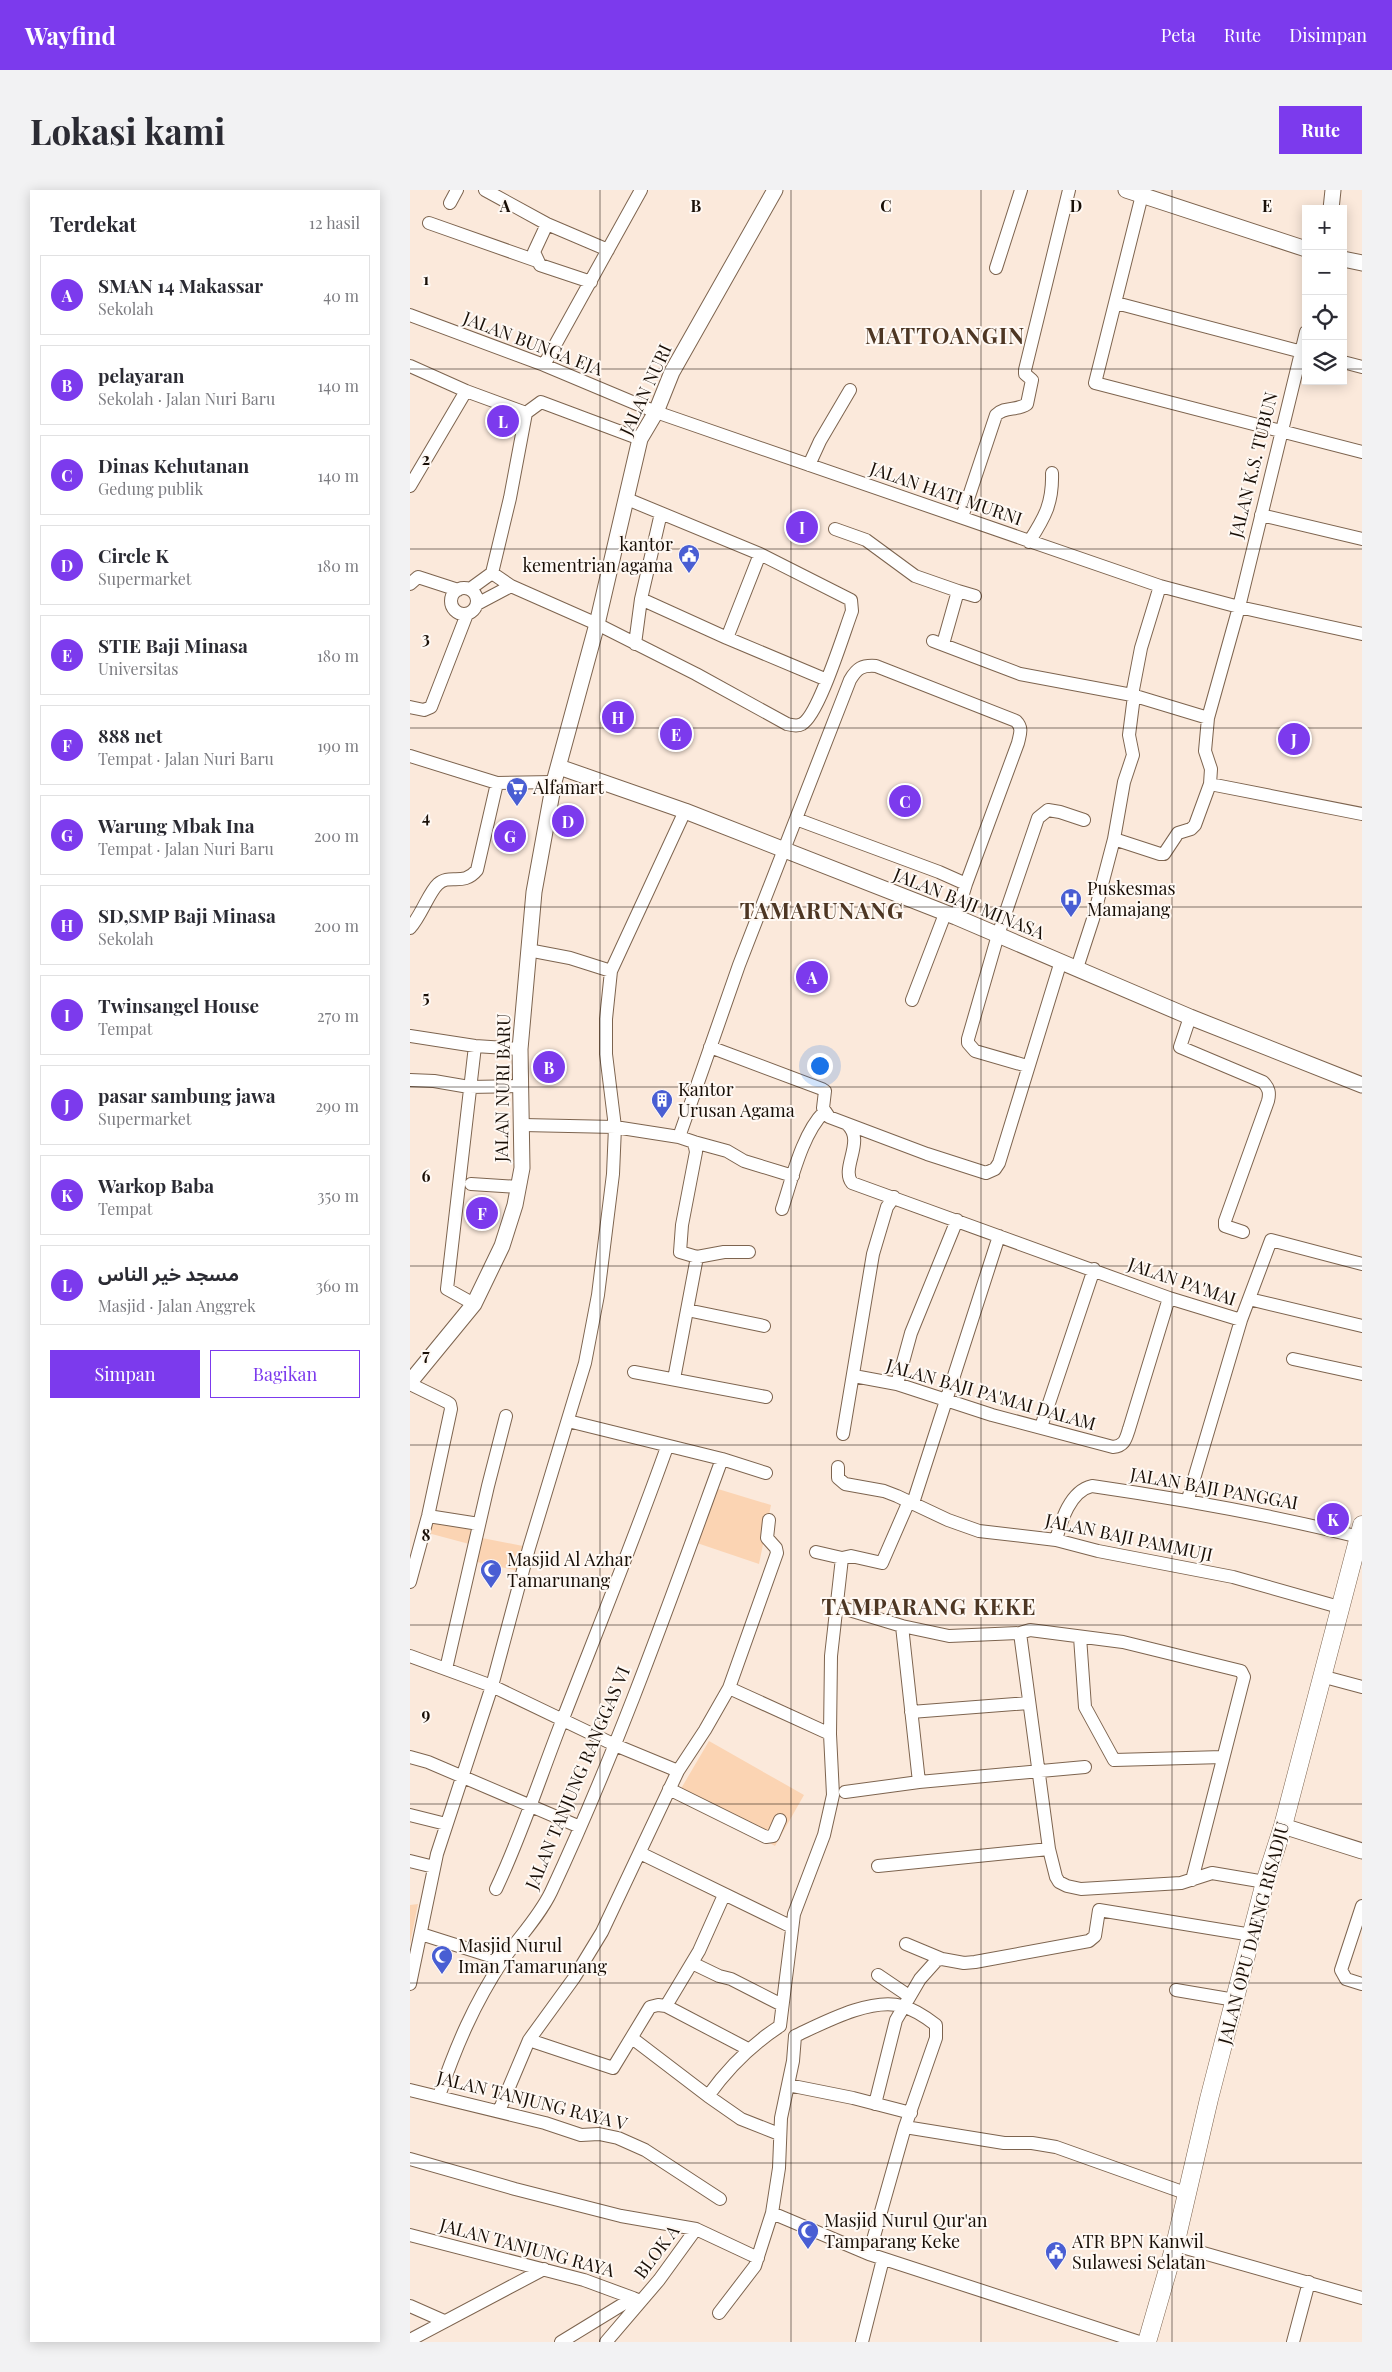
<!DOCTYPE html>
<html lang="id">
<head>
<meta charset="utf-8">
<style>
  body { margin:0; font-family:"Playfair Display","Noto Sans Arabic",serif; background:#f2f2f3; color:#2b2b33 }
  .controls { position:absolute; right:15px; top:15px; display:grid; overflow:hidden; border-radius:0px; box-shadow:0 2px 12px #0003 }
  .controls button { width:45px; height:45px; display:grid; place-items:center; padding:0; border:0; border-bottom:1px solid #e1e1e2; background:#fff; color:#2b2b33; font:25px sans-serif }
  .you { position:absolute; left:409px; top:875px; width:18px; height:18px; margin:-12px; border:4px solid #fff; border-radius:50%; background:#1a73e8; box-shadow:0 0 0 8px #1a73e833 }
  .badge { display:grid; place-items:center; width:32px; height:32px; border-radius:50%; background:#7c3aed; color:#fff; font-size:16px; font-weight:700 }
  .pin { position:absolute; translate:-50% -50%; border:2px solid #fff; box-shadow:0 1px 5px #0006 }
  .list { margin:0; padding:0; list-style:none }
  h2 { display:flex; justify-content:space-between; align-items:center; height:65px; margin:0; padding:0 20px; font-size:21px }
  h2 small { font-size:16px; font-weight:400; color:#7c7c81 }
  .list li { display:grid; grid-template-columns:32px 1fr auto; gap:15px; align-items:center; box-sizing:border-box; height:80px; margin:0 10px 10px; padding:0 10px; border:1px solid #e1e1e2; border-radius:0px }
  .list b { display:block; font-size:19px; white-space:nowrap }
  .list p { margin:0; font-size:16px; white-space:nowrap; color:#7c7c81 }
  .list em { font-size:16px; font-style:normal; color:#7c7c81 }
  .actions { display:flex; gap:10px; padding:15px 20px }
  .actions a { flex:1; padding:11px 0; border:1px solid #7c3aed; border-radius:0px; text-align:center; font-size:18px; color:#7c3aed }
  .actions .main { background:#7c3aed; color:#fff }
  .icon { flex:none; width:28px; height:28px; fill:none; stroke:currentColor; stroke-width:2; stroke-linecap:round; stroke-linejoin:round }
  .map { position:relative; flex:none; width:952px; height:2152px; overflow:hidden; border-radius:0px }
  header { display:flex; align-items:center; gap:30px; box-sizing:border-box; height:70px; padding:0 25px; background:#7c3aed; color:#fff }
  header strong { font-size:24px }
  nav { display:flex; gap:28px; margin-inline-start:auto; font-size:18px }
  .intro { display:flex; align-items:center; justify-content:space-between; box-sizing:border-box; height:120px; padding:0 30px }
  h1 { margin:0; font-size:35px }
  .button { padding:12px 22px; border-radius:0px; background:#7c3aed; color:#fff; font-size:18px; font-weight:700 }
  main { display:flex; gap:30px; padding:0 30px }
  aside { flex:1; background:#fff; border-radius:0px; box-shadow:0 2px 12px #0003 }
  .map>svg:first-child { display:block }
  .green { fill:#fbd4b3 }
  .lines { fill:none; stroke-linecap:round; stroke-linejoin:round }
  .minor-casing { stroke:#7d644f; stroke-width:14 }
  .tertiary-casing { stroke:#7d644f; stroke-width:17 }
  .secondary-casing { stroke:#7d644f; stroke-width:19 }
  .minor { stroke:#fff; stroke-width:12 }
  .tertiary { stroke:#fff; stroke-width:15 }
  .secondary { stroke:#fff; stroke-width:18 }
  .grid { fill:none; stroke:#190f07; stroke-width:1; stroke-opacity:0.55 }
  .labels { text-anchor:middle; stroke-width:4; stroke-linejoin:round; paint-order:stroke }
  .street-label { font-size:18px; fill:#190f07; stroke:#fff9f4 }
  .poi-label { font-size:18px; fill:#190f07; stroke:#fff9f4; text-anchor:start }
  .district-label { font-size:22px; font-weight:bold; letter-spacing:1px; fill:#4d3623; stroke:#fff9f4 }
  .grid-label { font-size:16px; text-anchor:middle; font-weight:bold; fill:#190f07; stroke:#fff9f4; stroke-width:4; stroke-linejoin:round; paint-order:stroke }
</style>
</head>
<body>
<header>
<strong>Wayfind</strong>
<nav><a>Peta</a><a>Rute</a><a>Disimpan</a></nav>
</header>
<div class="intro"><h1>Lokasi kami</h1><a class="button">Rute</a></div>
<main>
<aside>
<h2>Terdekat<small>12 hasil</small></h2>
<ul class="list">
<li><span class="badge">A</span><div><b>SMAN 14 Makassar</b><p>Sekolah</p></div><em>40 m</em></li>
<li><span class="badge">B</span><div><b>pelayaran</b><p>Sekolah · Jalan Nuri Baru</p></div><em>140 m</em></li>
<li><span class="badge">C</span><div><b>Dinas Kehutanan</b><p>Gedung publik</p></div><em>140 m</em></li>
<li><span class="badge">D</span><div><b>Circle K</b><p>Supermarket</p></div><em>180 m</em></li>
<li><span class="badge">E</span><div><b>STIE Baji Minasa</b><p>Universitas</p></div><em>180 m</em></li>
<li><span class="badge">F</span><div><b>888 net</b><p>Tempat · Jalan Nuri Baru</p></div><em>190 m</em></li>
<li><span class="badge">G</span><div><b>Warung Mbak Ina</b><p>Tempat · Jalan Nuri Baru</p></div><em>200 m</em></li>
<li><span class="badge">H</span><div><b>SD,SMP Baji Minasa</b><p>Sekolah</p></div><em>200 m</em></li>
<li><span class="badge">I</span><div><b>Twinsangel House</b><p>Tempat</p></div><em>270 m</em></li>
<li><span class="badge">J</span><div><b>pasar sambung jawa</b><p>Supermarket</p></div><em>290 m</em></li>
<li><span class="badge">K</span><div><b>Warkop Baba</b><p>Tempat</p></div><em>350 m</em></li>
<li><span class="badge">L</span><div><b>مسجد خير الناس</b><p>Masjid · Jalan Anggrek</p></div><em>360 m</em></li>
</ul>
<div class="actions"><a class="main">Simpan</a><a>Bagikan</a></div>
</aside>
<div class="map">
<svg width="952" height="2152" viewBox="0 0 952 2152">
  <rect width="100%" height="100%" fill="#fbe9db"/>
  <!-- green -->
  <path class="green" d="M 308,1299 L 361,1315 L 349,1374 L 287,1353 Z
    M 24,1324 L 67,1333 L 63,1355 L 18,1343 Z
    M 72,1348 L 113,1356 L 109,1381 L 67,1372 Z
    M 299,1551 L 394,1605 L 365,1656 L 269,1602 Z
    M 8,1714 L 0,1754 L 0,1715 Z"/>
  <g class="lines">
    <!-- minor casing -->
    <g class="minor-casing">
      <path id="minor" d="M 75,0 L 137,34 L 198,60
        M 732,5 L 685,193 L 952,262
        M 40,13 L 47,0
        M 19,33 L 127,71
        M 137,34 L 124,62 L 130,75 L 181,92
        M 586,78 L 611,0
        M 706,113 L 896,163
        M 0,125 L 134,175 L 246,222 L 750,396 L 829,417 L 952,444
        M 896,142 L 829,417 L 798,528 L 795,561 L 801,579 L 800,594 L 952,624
        M 933,172 L 952,177
        M 134,175 L 231,0
        M 0,176 L 56,201 L 116,223 L 100,308 L 82,383 L 101,396 L 187,434 L 286,484 L 377,534 C 382,535 387,537 392,534 C 409,525 434,442 442,421 L 441,410 L 350,364 L 217,309
        M 116,223 L 131,212 L 230,249
        M 399,275 L 410,251 L 440,200
        M 0,296 L 56,201
        M 851,325 L 952,349
        M 552,327 L 586,225 C 595,216 607,221 617,214 L 622,190 L 615,184 L 615,180 L 659,0
        M 425,339 L 456,350 L 505,386 L 548,401 L 533,454
        M 619,352 C 635,327 643,313 642,283
        M 0,394 L 8,387 L 48,400
        M41 411a13 13 0 1 1 26 0a13 13 0 1 1-26 0Z
        M 60,399 L 82,383
        M 548,401 L 565,406
        M 231,409 L 317,448 L 417,490
        M 67,414 L 101,396
        M 317,448 L 350,364
        M 523,451 L 610,484 L 722,505 L 798,528
        M 225,454 L 231,409 L 251,323
        M 722,505 L 731,458 L 750,396
        M 0,517 L 14,520 L 21,517 L 57,424
        M 0,566 L 87,593
        M 386,629 L 529,682 L 556,694
        M 704,649 L 714,592 L 723,565 L 719,545 L 724,506
        M 0,738 C 11,726 19,702 28,694 C 40,683 53,697 67,680 L 87,593 L 144,592
        M 118,760 L 160,768 L 201,781
        M 667,778 L 683,729 L 704,649 L 750,664 L 754,664 L 768,643 L 781,639 L 785,635 L 800,594
        M 502,810 L 535,724
        M 780,827 L 770,857 L 853,892 C 859,898 860,903 858,911 L 815,1031 L 815,1036 L 833,1042
        M 0,846 L 65,856 L 110,859
        M 300,857 L 412,899 L 415,901 L 413,918 L 419,927 L 517,964 L 576,983 L 585,979 L 589,973 L 651,771
        M 617,876 L 565,861 L 558,853 L 558,849 L 588,745 L 628,628 L 638,620 L 650,622 L 674,630
        M 0,890 L 24,891 L 59,897 L 111,896
        M 437,934 C 456,951 430,978 442,993 L 759,1108 L 831,1130 L 861,1050 L 952,1074
        M 113,935 L 205,937 L 269,947 L 329,775 L 440,490 C 447,478 452,475 466,476 L 606,531 C 613,538 610,544 608,553 L 556,694 L 546,727
        M 269,947 L 284,952 L 286,962 L 272,1035 L 270,1062 L 287,1067 L 314,1062 L 339,1062
        M 284,952 L 317,961 L 334,971 L 383,986
        M 61,994 L 108,997
        M 372,1019 C 382,989 392,944 414,922
        M 839,1109 L 952,1136
        M 64,1114 L 37,1099 L 65,856
        M 277,1120 L 354,1136
        M 883,1169 L 952,1184
        M 224,1182 L 356,1207
        M 444,1186 L 487,1194 L 582,1225 L 703,1257 C 715,1256 716,1248 719,1239 L 759,1108
        M 264,1189 L 287,1067
        M 0,1194 L 37,1212 L 40,1214 L 41,1219 L 18,1326 L 0,1392
        M 487,1194 L 501,1143 L 547,1030
        M 158,1231 L 312,1269 L 356,1283
        M 631,1237 L 684,1079
        M 433,1244 L 463,1064 L 477,1017 L 484,1007
        M 428,1277 L 428,1288 L 435,1294 L 474,1301 L 487,1306 L 538,1330 L 569,1341 L 646,1350 L 688,1361 L 823,1387 L 929,1417
        M 778,1309 L 831,1130
        M 503,1313 L 589,1046
        M 18,1326 L 69,1334
        M 646,1350 C 651,1331 660,1301 682,1296 C 772,1309 861,1325 949,1347
        M 406,1362 L 432,1368 L 441,1366 L 472,1373 L 499,1311
        M 426,1416 L 492,1436 L 539,1446 L 610,1443 L 639,1659 L 646,1687 L 649,1692 L 657,1696 L 671,1699 L 771,1693 L 802,1683 L 855,1692
        M 492,1436 L 509,1592
        M 610,1443 L 620,1440 L 713,1452 L 831,1481 L 834,1487 L 782,1690
        M 670,1447 L 675,1517 L 704,1570 L 813,1567
        M 0,1466 L 82,1496 L 205,1555 L 268,1581
        M 36,1479 L 78,1296 L 96,1226
        M 911,1486 L 952,1497
        M 319,1498 L 420,1544
        M 501,1522 L 619,1513
        M 0,1567 L 18,1572 L 170,1637
        M 259,1599 L 356,1647 L 363,1646 L 370,1630
        M 435,1602 L 509,1592 L 675,1577
        M 0,1625 L 36,1634
        M 230,1663 L 382,1737
        M 0,1671 L 24,1677
        M 468,1676 L 639,1659
        M 86,1699 C 113,1642 131,1584 154,1526 C 189,1436 225,1347 257,1257
        M 952,1716 L 931,1780 L 936,1789 L 952,1794
        M 11,1744 L 93,1770
        M 496,1754 L 532,1769
        M 282,1773 L 309,1786 L 321,1789 L 372,1815
        M 468,1785 L 499,1806
        M 0,1794 L 27,1664 L 82,1496 L 119,1358 L 175,1173 L 188,1105 L 203,984 L 205,937 L 196,864 L 196,829 L 201,781 L 275,621
        M 766,1800 L 825,1810
        M 256,1816 L 289,1761 L 314,1705
        M 370,1836 L 384,1724 L 414,1645 L 423,1605 L 420,1544 L 421,1466 L 432,1368
        M 385,1846 C 413,1833 461,1807 492,1816 C 503,1819 517,1828 526,1835 L 526,1848 L 495,1937 L 459,2064
        M 222,1848 L 298,1906 C 318,1878 341,1855 370,1836
        M 119,1850 L 203,1878 L 240,1817 L 248,1815 L 256,1816 L 338,1859
        M 378,1895 L 443,1908 L 501,1923
        M 0,1900 L 135,1933 L 171,1945 L 189,1944 L 208,1948 L 235,1960 L 310,2009
        M 29,1906 C 46,1856 64,1814 93,1770 C 109,1747 129,1727 141,1702 C 207,1561 259,1414 312,1269
        M 298,1906 L 331,1929 L 369,1944
        M 465,1914 L 486,1830 L 510,1789 L 527,1770 L 532,1769 L 554,1773 L 565,1772 L 679,1751 L 685,1746 L 689,1720 L 842,1745
        M 89,1921 L 119,1850 L 164,1788 L 192,1742 L 268,1581 L 295,1540 L 319,1498 L 367,1363 L 366,1358 L 357,1348 L 359,1330
        M 495,1937 L 594,1953 L 622,1953 L 646,1957 L 778,2004
        M 0,1969 L 105,1999 L 211,2026 L 286,2039 L 348,2068
        M 362,2023 L 459,2064 L 729,2152
        M 0,2045 L 174,2090 L 223,2108
        M 765,2055 L 952,2108
        M 0,2116 L 34,2131
        M 309,2123 L 345,2076 L 362,2023 L 369,1978 L 371,1928 L 383,1871 L 385,1846
        M 0,2150 L 134,2079
        M 151,2152 L 223,2108 L 228,2110
        M 196,2152 L 249,2090 L 286,2039
        M 452,2152 L 473,2069
        M 883,2152 L 899,2092"/>
    </g>
    <!-- tertiary casing -->
    <g class="tertiary-casing">
      <path id="tertiary" d="M 716,0 L 896,59
        M 921,19 L 923,0
        M 933,69 L 952,73
        M 149,577 L 275,621 L 546,727 L 780,827 L 952,895
        M 0,1192 L 64,1114 L 92,1056 L 105,1015 L 112,978 L 110,859 L 124,702 L 144,592 L 187,434 L 230,249 L 246,222 L 262,182 L 365,0
        M 873,1636 L 952,1661"/>
    </g>
    <!-- secondary casing -->
    <g class="secondary-casing">
      <path id="secondary" d="M 737,2152 L 765,2055 L 799,1909 L 855,1692 L 873,1636 L 952,1335"/>
    </g>
    <!-- minor -->
    <use href="#minor" class="minor"/>
    <!-- tertiary -->
    <use href="#tertiary" class="tertiary"/>
    <!-- secondary -->
    <use href="#secondary" class="secondary"/>
  </g>
  <!-- grid -->
  <path class="grid" d="M 190,0 L 190,2152M 381,0 L 381,2152M 571,0 L 571,2152M 762,0 L 762,2152M 0,179 L 896,179M 933,179 L 952,179M 0,359 L 952,359M 0,538 L 952,538M 0,717 L 952,717M 0,897 L 952,897M 0,1076 L 952,1076M 0,1255 L 952,1255M 0,1435 L 952,1435M 0,1614 L 952,1614M 0,1793 L 952,1793M 0,1973 L 952,1973"/>
  <!-- icons -->
  <defs>
    <g id="civic-pin" transform="scale(1.125)"><path d="M0 17L-7.5 6A9.5 9.5 0 1 1 7.5 6Z" fill="#495ed3" stroke="#fff9f4"/><path d="M-.6-6.5H3V-4.5H.6V-3L4-1V1h2V6H-6V1h2V-1L-.6-3ZM-1.2 2.5V6h2.4V2.5Z" fill="#fff"/></g>
    <g id="supermarket-pin" transform="scale(1.125)"><path d="M0 17L-7.5 6A9.5 9.5 0 1 1 7.5 6Z" fill="#495ed3" stroke="#fff9f4"/><path d="M-6-5.5h2.5l.6 2H6L4.5 2H-2.5L-4.4-4H-6ZM-1.5 3.2a1.3 1.3 0 1 0 .1 0ZM3 3.2a1.3 1.3 0 1 0 .1 0Z" fill="#fff"/></g>
    <g id="hospital-pin" transform="scale(1.125)"><path d="M0 17L-7.5 6A9.5 9.5 0 1 1 7.5 6Z" fill="#495ed3" stroke="#fff9f4"/><path d="M-5-5h3v3.5h4V-5h3V5h-3V1.5h-4V5h-3Z" fill="#fff"/></g>
    <g id="building-pin" transform="scale(1.125)"><path d="M0 17L-7.5 6A9.5 9.5 0 1 1 7.5 6Z" fill="#495ed3" stroke="#fff9f4"/><path d="M-4-6H4V6H1V3H-1V6H-4ZM-2.5-4.3h1.7v1.8h-1.7ZM.8-4.3h1.7v1.8H.8ZM-2.5-1h1.7V.8h-1.7ZM.8-1h1.7V.8H.8Z" fill="#fff"/></g>
    <g id="mosque-pin" transform="scale(1.125)"><path d="M0 17L-7.5 6A9.5 9.5 0 1 1 7.5 6Z" fill="#495ed3" stroke="#fff9f4"/><path d="M3.5-4.9A6 6 0 1 0 3.5 4.9A5 5 0 1 1 3.5-4.9Z" fill="#fff"/></g>
  </defs>
  <g fill-rule="evenodd">
    <use href="#civic-pin" x="279" y="365"/>
    <use href="#supermarket-pin" x="107" y="598"/>
    <use href="#hospital-pin" x="661" y="709"/>
    <use href="#building-pin" x="252" y="910"/>
    <use href="#mosque-pin" x="81" y="1380"/>
    <use href="#mosque-pin" x="32" y="1766"/>
    <use href="#mosque-pin" x="398" y="2041"/>
    <use href="#civic-pin" x="646" y="2062"/>
  </g>
  <g class="labels">
    <!-- street labels -->
    <g class="street-label">
      <text transform="translate(123 154) rotate(21)" y="6">JALAN BUNGA EJA</text>
      <text transform="translate(236 200) rotate(-65)" y="6">JALAN NURI</text>
      <text transform="translate(844 275) rotate(-76)" y="6">JALAN K.S. TUBUN</text>
      <text transform="translate(536 304) rotate(19)" y="6">JALAN HATI MURNI</text>
      <text transform="translate(559 714) rotate(22)" y="6">JALAN BAJI MINASA</text>
      <text transform="translate(93 898) rotate(-89)" y="6">JALAN NURI BARU</text>
      <text transform="translate(772 1092) rotate(19)" y="6">JALAN PA'MAI</text>
      <text transform="translate(581 1205) rotate(16)" y="6">JALAN BAJI PA'MAI DALAM</text>
      <text transform="translate(804 1299) rotate(10)" y="6">JALAN BAJI PANGGAI</text>
      <text transform="translate(719 1348) rotate(12)" y="6">JALAN BAJI PAMMUJI</text>
      <text transform="translate(168 1588) rotate(-67)" y="6">JALAN TANJUNG RANGGAS VI</text>
      <text transform="translate(844 1743) rotate(-75)" y="6">JALAN OPU DAENG RISADJU</text>
      <text transform="translate(122 1911) rotate(14)" y="6">JALAN TANJUNG RAYA V</text>
      <text transform="translate(117 2058) rotate(15)" y="6">JALAN TANJUNG RAYA</text>
      <text transform="translate(247 2062) rotate(-53)" y="6">BLOK A</text>
    </g>
    <!-- poi labels -->
    <g class="poi-label">
      <text x="263" y="361" text-anchor="end">kantor<tspan x="263" dy="21">kementrian agama</tspan></text>
      <text x="123" y="604">Alfamart</text>
      <text x="677" y="705">Puskesmas<tspan x="677" dy="21">Mamajang</tspan></text>
      <text x="268" y="906">Kantor<tspan x="268" dy="21">Urusan Agama</tspan></text>
      <text x="97" y="1376">Masjid Al Azhar<tspan x="97" dy="21">Tamarunang</tspan></text>
      <text x="48" y="1762">Masjid Nurul<tspan x="48" dy="21">Iman Tamarunang</tspan></text>
      <text x="414" y="2037">Masjid Nurul Qur'an<tspan x="414" dy="21">Tamparang Keke</tspan></text>
      <text x="662" y="2058">ATR BPN Kanwil<tspan x="662" dy="21">Sulawesi Selatan</tspan></text>
    </g>
    <!-- district labels -->
    <g class="district-label">
      <text x="535" y="154">MATTOANGIN</text>
      <text x="412" y="729">TAMARUNANG</text>
      <text x="519" y="1425">TAMPARANG KEKE</text>
    </g>
  </g>
  <g class="grid-label">
    <text x="95" y="22">A</text>
    <text x="286" y="22">B</text>
    <text x="476" y="22">C</text>
    <text x="666" y="22">D</text>
    <text x="857" y="22">E</text>
    <text x="16" y="95">1</text>
    <text x="16" y="275">2</text>
    <text x="16" y="454">3</text>
    <text x="16" y="633">4</text>
    <text x="16" y="813">5</text>
    <text x="16" y="992">6</text>
    <text x="16" y="1171">7</text>
    <text x="16" y="1351">8</text>
    <text x="16" y="1530">9</text>
  </g>
</svg>
<div class="controls">
<button>+</button>
<button>−</button>
<button><svg class="icon" aria-label="locate" viewBox="0 0 24 24"><circle cx="12" cy="12" r="6"/><path d="M12 2v4M12 18v4M2 12h4M18 12h4"/></svg></button>
<button><svg class="icon" aria-label="layers" viewBox="0 0 24 24"><path d="M12 4l9 5-9 5-9-5zM3 14l9 5 9-5"/></svg></button>
</div>
<div class="you"></div>
<div class="pin badge" style="left:402px;top:787px">A</div>
<div class="pin badge" style="left:139px;top:877px">B</div>
<div class="pin badge" style="left:495px;top:611px">C</div>
<div class="pin badge" style="left:158px;top:631px">D</div>
<div class="pin badge" style="left:266px;top:544px">E</div>
<div class="pin badge" style="left:72px;top:1023px">F</div>
<div class="pin badge" style="left:100px;top:646px">G</div>
<div class="pin badge" style="left:208px;top:527px">H</div>
<div class="pin badge" style="left:392px;top:337px">I</div>
<div class="pin badge" style="left:884px;top:549px">J</div>
<div class="pin badge" style="left:923px;top:1329px">K</div>
<div class="pin badge" style="left:93px;top:231px">L</div>
</div>
</main>
</body>
</html>
